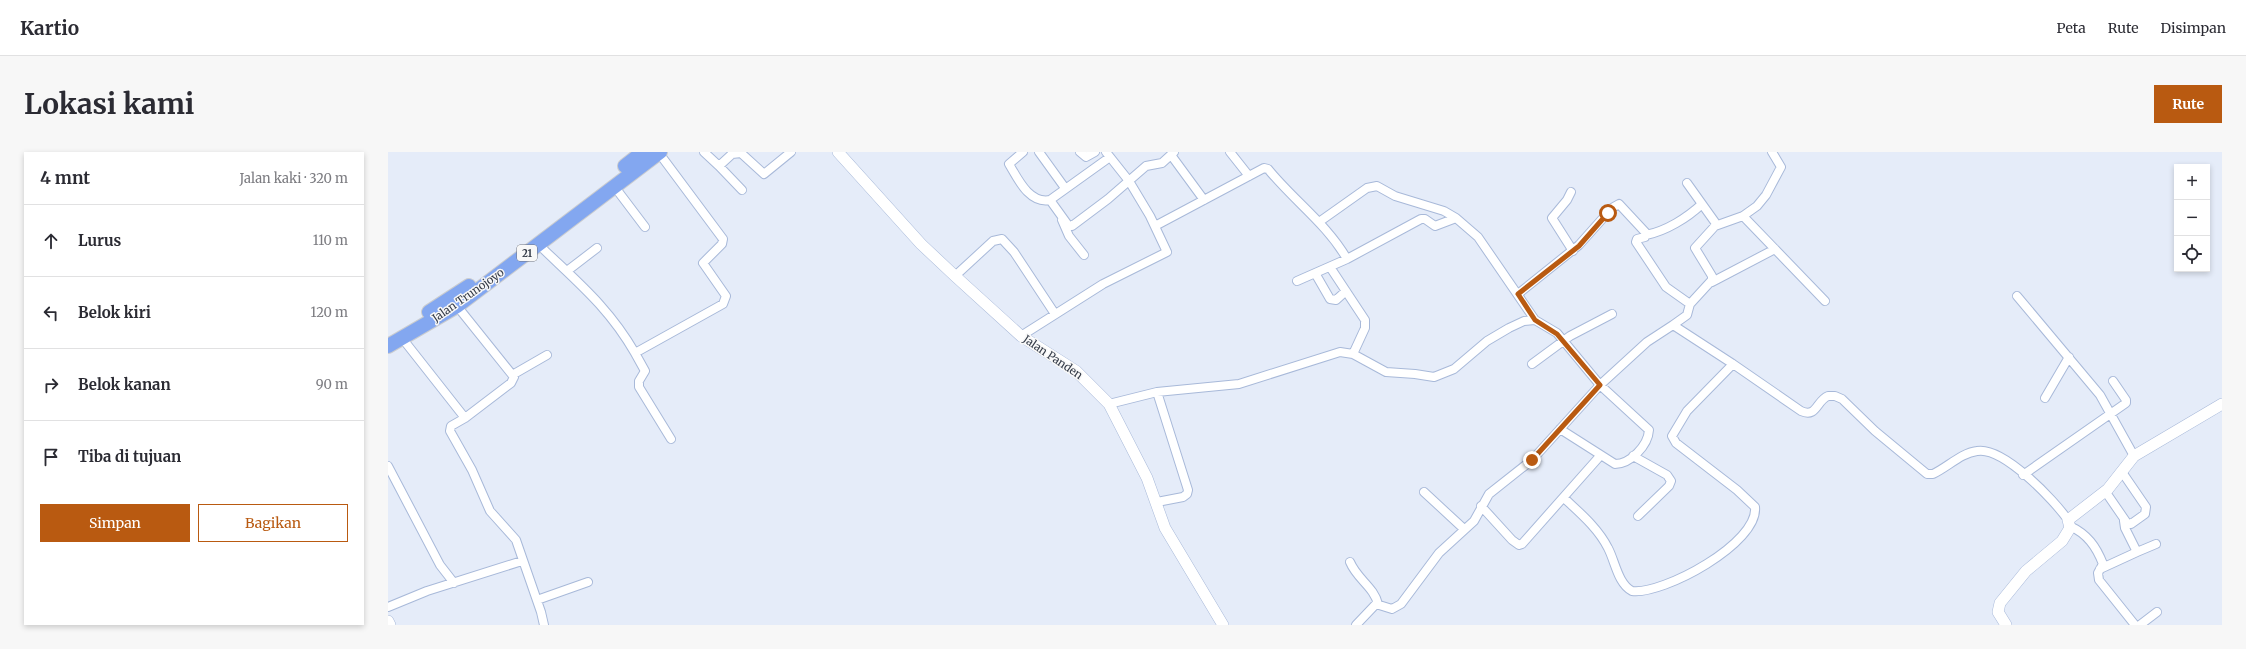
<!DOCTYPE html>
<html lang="id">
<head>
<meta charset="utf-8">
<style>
  body { margin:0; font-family:Merriweather,serif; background:#f7f7f7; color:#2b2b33 }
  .controls { position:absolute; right:12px; top:12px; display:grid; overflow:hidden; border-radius:0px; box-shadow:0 2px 6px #0003 }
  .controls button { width:36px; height:36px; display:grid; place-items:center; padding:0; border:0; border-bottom:1px solid #e1e1e2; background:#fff; color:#2b2b33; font:20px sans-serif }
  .stop { position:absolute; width:12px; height:12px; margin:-9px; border:3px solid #b95a11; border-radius:50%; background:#fff }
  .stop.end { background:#b95a11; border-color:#fff; box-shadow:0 1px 4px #0008 }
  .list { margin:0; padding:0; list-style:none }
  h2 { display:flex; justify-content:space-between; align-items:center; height:52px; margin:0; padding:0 16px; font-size:17px }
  h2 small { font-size:13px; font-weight:400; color:#7c7c81 }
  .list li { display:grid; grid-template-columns:26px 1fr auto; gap:12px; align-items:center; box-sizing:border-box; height:72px; padding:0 16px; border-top:1px solid #e1e1e2 }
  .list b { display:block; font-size:15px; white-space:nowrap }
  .list em { font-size:13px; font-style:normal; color:#7c7c81 }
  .actions { display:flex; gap:8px; padding:12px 16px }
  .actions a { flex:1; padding:9px 0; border:1px solid #b95a11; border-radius:0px; text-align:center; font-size:14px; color:#b95a11 }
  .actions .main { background:#b95a11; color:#fff }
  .icon { flex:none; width:22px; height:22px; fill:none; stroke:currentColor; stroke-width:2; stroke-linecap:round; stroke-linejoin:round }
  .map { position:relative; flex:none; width:1834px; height:473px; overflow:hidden; border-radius:0px }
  header { display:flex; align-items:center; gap:24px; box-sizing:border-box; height:56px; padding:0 20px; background:#fff; border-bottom:1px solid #e1e1e2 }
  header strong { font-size:19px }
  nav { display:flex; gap:22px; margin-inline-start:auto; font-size:14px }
  .intro { display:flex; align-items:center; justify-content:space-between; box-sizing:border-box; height:96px; padding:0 24px }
  h1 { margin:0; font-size:28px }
  .button { padding:10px 18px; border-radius:0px; background:#b95a11; color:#fff; font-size:14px; font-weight:700 }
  main { display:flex; gap:24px; padding:0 24px }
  aside { flex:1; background:#fff; border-radius:0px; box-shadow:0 2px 6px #0003 }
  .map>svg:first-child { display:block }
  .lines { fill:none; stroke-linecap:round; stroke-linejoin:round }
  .minor-casing { stroke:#a8b9d9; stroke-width:10 }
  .tertiary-casing { stroke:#a8b9d9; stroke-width:12 }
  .trunk-casing { stroke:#cacccf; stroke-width:16 }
  .minor { stroke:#fff; stroke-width:8 }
  .tertiary { stroke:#fff; stroke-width:11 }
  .trunk { stroke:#83a7f0; stroke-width:14 }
  .route { stroke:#b95a11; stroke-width:5 }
  .labels { text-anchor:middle; stroke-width:3; stroke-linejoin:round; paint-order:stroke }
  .shield { fill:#f8f8f8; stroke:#6e737c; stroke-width:1 }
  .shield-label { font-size:10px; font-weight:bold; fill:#333a47 }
  .street-label { font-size:11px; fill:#333a47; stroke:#f8f8f8 }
</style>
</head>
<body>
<header>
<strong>Kartio</strong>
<nav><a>Peta</a><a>Rute</a><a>Disimpan</a></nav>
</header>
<div class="intro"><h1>Lokasi kami</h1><a class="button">Rute</a></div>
<main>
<aside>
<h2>4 mnt<small>Jalan kaki · 320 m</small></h2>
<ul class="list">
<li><svg class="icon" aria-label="ahead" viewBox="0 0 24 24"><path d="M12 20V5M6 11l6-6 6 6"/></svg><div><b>Lurus</b></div><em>110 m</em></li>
<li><svg class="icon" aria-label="left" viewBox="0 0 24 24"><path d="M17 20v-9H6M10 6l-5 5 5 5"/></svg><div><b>Belok kiri</b></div><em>120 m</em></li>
<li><svg class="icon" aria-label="right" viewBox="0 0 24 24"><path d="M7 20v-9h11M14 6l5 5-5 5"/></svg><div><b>Belok kanan</b></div><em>90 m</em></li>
<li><svg class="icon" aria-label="arrive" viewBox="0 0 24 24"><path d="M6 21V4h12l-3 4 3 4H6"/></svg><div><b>Tiba di tujuan</b></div></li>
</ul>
<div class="actions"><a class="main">Simpan</a><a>Bagikan</a></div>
</aside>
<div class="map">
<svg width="1834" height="473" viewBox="0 0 1834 473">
  <rect width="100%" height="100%" fill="#e5ecf9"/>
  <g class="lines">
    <!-- minor casing -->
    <g class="minor-casing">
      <path id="minor" d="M 316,0 L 331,14 L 344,2 L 353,1 L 376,22 L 403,0
        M 635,0 L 621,12 C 630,27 641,52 662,48 L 722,5
        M 651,0 L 677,36
        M 692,0 L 698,5 L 707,0
        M 842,0 L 861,24
        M 783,3 L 816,48
        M 331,14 L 354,38
        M 226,34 L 257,75
        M 1183,40 L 1179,48 L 1164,66 L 1185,99
        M 662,48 L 680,73 L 684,74 L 720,47 L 758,14 L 774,11 L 786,0
        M 1314,52 L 1329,73
        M 1355,64 L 1437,149
        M 674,68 L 681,84 L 696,103
        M 931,70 L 979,36 L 989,34 L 1007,44 L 1056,59 L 1068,66
        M 767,74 L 876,16 L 880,17 C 905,48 939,72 959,107
        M 1258,83 C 1278,79 1299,66 1314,52 L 1299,31
        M 150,92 C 188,129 220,154 247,201 L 335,152 L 338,144 L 315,111 L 334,92 L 335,87 L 271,1
        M 942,115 L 977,168 L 977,176 L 965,202
        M 179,119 L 209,96
        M 927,121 L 942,147 L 948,148 L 958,139
        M 567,124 L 605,89 L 614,87 L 626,100 L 667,162
        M 909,129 L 959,107 L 1033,67 L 1037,67 L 1047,74 L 1068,66 L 1090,85 L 1147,168
        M 1324,130 L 1387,97
        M 1130,142 L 1191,93 L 1224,56 L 1231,52 L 1258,81 L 1257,85 L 1249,87 L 1248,90 L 1278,135 L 1302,152 L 1299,163 L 1285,173
        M 1629,144 L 1712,243 L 1746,304
        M 1302,152 L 1324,128 L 1324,124 L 1307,96 L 1327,74 L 1355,64 L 1369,54 L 1378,43 L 1393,15 L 1384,0
        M 69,154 L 126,225 L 123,231 L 77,266
        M 633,184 L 715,132 L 779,100 L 762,64 L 741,29 L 718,0
        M 14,186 L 77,266 L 63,274 L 62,279 L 84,318 L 102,359 L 128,388 L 153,460 L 156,473
        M 247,201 L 257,219 L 251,229 L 251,235 L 283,287
        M 1144,212 L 1182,184 L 1224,162
        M 126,222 L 159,203
        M 1657,246 L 1681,205
        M 721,252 L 769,240 L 851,232 L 952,200 L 965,202 L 998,220 L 1027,222 L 1046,225 L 1066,217 L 1099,189 L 1121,176 L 1136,169 L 1147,168 L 1169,181 L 1212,233 L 1261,278 C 1260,294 1242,312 1227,312 L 1172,277
        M 1245,304 L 1279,323 L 1283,329 L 1281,334 L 1250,364
        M 0,314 L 52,413 L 66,431
        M 1635,323 L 1738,251 L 1738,248 L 1725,229
        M 1717,339 L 1739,371 L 1743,372 L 1757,362 L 1758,355 L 1734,320
        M 1036,340 L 1076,377
        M 1176,346 C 1192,361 1210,376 1220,396 C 1227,409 1230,432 1244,439 C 1275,443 1371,391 1367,355 L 1349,338 L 1288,291 L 1284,284 L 1299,259 L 1345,212
        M 769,350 L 795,345 L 799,342 L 800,338 L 769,240
        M 1093,354 L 1124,388 L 1131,393 L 1134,392 L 1212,304
        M 1736,369 L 1737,376 L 1749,400 L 1768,392
        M 1682,374 C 1699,382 1708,394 1715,412 L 1710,421 L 1711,428 L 1747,473
        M 962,410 C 969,427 986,435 990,452
        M 1712,417 L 1749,400
        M 149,448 L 200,430
        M 0,455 L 39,439 L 134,409
        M 968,473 L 988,452 L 1004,457 L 1013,452 L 1051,401 L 1086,369 L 1101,342 L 1144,308 L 1212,233 L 1259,190 L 1285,173 L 1345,212 L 1413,259 C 1429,266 1428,249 1440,244 L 1447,244 L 1454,247 L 1487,279 L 1539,322 L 1545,322 C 1560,315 1573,301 1589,299 C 1615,294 1666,348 1680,368
        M 1752,473 L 1769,460"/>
    </g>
    <!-- tertiary casing -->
    <g class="tertiary-casing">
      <path id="tertiary" d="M 450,0 L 533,92 L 567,124 L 633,184 L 688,219 L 721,252 L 759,326 L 777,376 L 835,473
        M 0,469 L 2,473
        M 1618,473 L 1610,460 L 1612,451 L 1638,419 L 1674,389 L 1682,376 L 1680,368 L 1720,337 L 1746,304 L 1834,252"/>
    </g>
    <!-- trunk casing -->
    <g class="trunk-casing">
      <path id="trunk" d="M 237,14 L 255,0
        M 41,160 L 81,134
        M 0,194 L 69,154 L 272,0"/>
    </g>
    <!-- minor -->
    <use href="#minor" class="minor"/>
    <!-- tertiary -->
    <use href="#tertiary" class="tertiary"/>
    <!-- trunk -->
    <use href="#trunk" class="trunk"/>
  </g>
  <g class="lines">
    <!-- route -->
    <path class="route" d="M 1144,308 L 1212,233 L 1169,182 L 1147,168 L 1130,142 L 1191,94 L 1220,61"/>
  </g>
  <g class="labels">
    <!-- shield labels -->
    <rect class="shield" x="129" y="93" width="20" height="16" rx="3"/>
    <g class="shield-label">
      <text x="139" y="105">21</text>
    </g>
    <!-- street labels -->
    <g class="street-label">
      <text transform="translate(80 143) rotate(-35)" y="4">Jalan Trunojoyo</text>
      <text transform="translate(665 205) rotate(34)" y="4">Jalan Panden</text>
    </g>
  </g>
</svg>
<div class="controls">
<button>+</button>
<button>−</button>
<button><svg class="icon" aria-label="locate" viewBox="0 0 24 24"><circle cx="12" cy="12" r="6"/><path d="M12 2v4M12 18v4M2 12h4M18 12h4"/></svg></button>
</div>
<div class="stop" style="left:1220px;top:61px"></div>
<div class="stop end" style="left:1144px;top:308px"></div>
</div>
</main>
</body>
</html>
